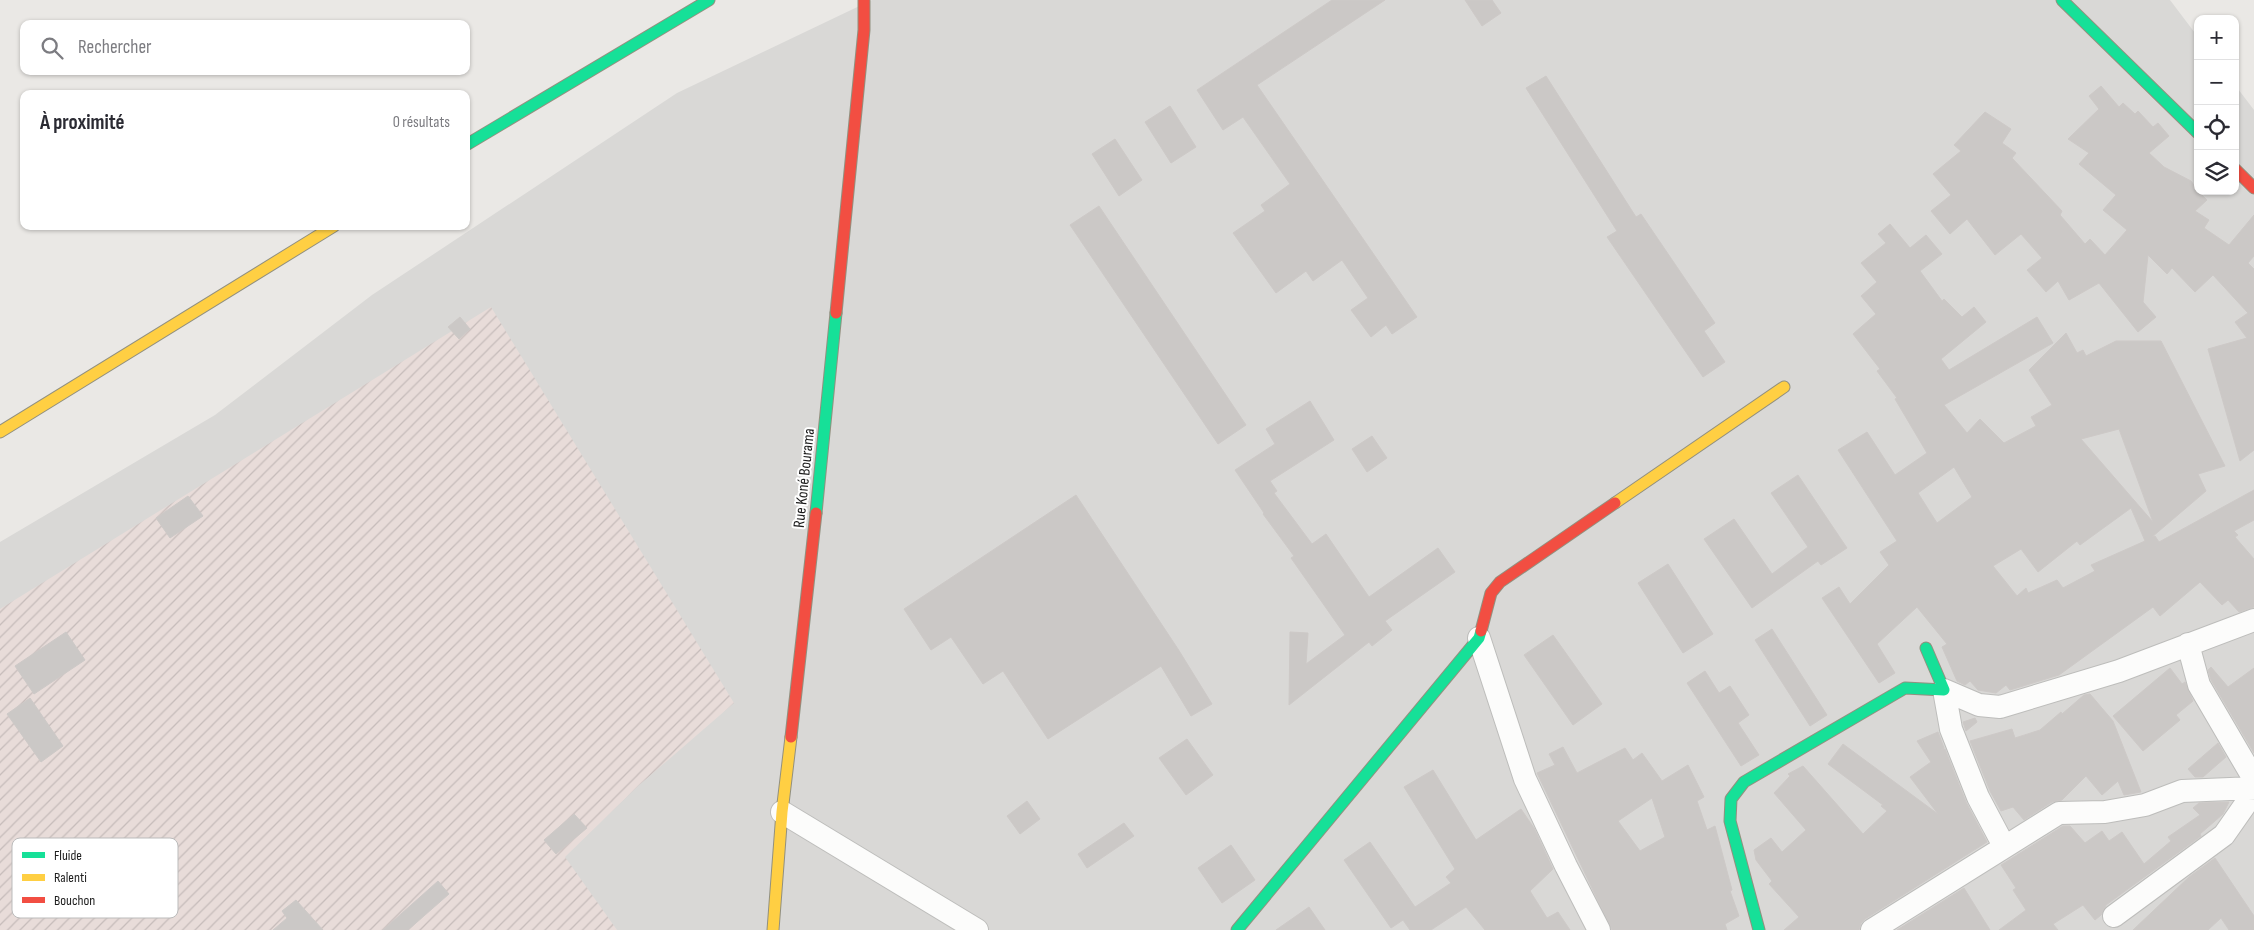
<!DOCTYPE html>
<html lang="fr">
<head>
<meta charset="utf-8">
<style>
  body { margin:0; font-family:"Sofia Sans Condensed",sans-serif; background:#f7f7f7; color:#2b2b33 }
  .controls { position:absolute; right:15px; top:15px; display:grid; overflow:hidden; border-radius:10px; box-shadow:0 1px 4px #0004 }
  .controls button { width:45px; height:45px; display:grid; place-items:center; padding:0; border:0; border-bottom:1px solid #e1e1e2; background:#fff; color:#2b2b33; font:25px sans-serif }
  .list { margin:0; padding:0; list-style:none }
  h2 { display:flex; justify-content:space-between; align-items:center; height:65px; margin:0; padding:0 20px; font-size:21px }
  h2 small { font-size:16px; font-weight:400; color:#7c7c81 }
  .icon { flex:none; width:28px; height:28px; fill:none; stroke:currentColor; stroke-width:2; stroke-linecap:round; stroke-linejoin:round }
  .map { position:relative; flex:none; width:2254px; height:930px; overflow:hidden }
  .search { position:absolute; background:#fff; box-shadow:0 1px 4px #0004; left:20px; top:20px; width:450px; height:55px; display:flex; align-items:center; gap:12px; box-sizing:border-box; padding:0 18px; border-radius:10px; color:#7c7c81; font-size:19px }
  .panel { position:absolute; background:#fff; box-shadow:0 1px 4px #0004; left:20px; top:90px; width:450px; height:140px; border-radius:10px }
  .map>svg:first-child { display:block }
  .residential { fill:#d9d8d6 }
  .military { fill:url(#military-furrows) }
  .building { fill:#cbc8c6; stroke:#cdc9c7; fill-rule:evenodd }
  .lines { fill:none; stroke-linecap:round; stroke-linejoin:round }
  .street-casing { stroke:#bdbdbb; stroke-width:24 }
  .fast-casing { stroke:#92907f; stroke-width:13 }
  .slow-casing { stroke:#92907f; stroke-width:13 }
  .jam-casing { stroke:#92907f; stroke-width:13 }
  .street { stroke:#fcfcfb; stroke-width:22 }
  .fast { stroke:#16e098; stroke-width:11 }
  .slow { stroke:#ffcf43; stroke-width:11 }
  .jam { stroke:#f24e42; stroke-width:11 }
  .labels { text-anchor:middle; stroke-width:4; stroke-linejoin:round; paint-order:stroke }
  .street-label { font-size:16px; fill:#1c1c1c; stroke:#fff }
  .key { fill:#fff; stroke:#bbb; stroke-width:1 }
  .key-label { font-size:14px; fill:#1c1c1c }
</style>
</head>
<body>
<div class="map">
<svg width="2254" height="930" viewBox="0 0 2254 930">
  <defs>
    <pattern id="military-furrows" width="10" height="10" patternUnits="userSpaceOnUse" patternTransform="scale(1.25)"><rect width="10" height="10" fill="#e8dcd9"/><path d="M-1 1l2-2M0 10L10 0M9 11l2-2" fill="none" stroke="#c6bcba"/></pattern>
  </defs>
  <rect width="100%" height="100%" fill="#eae8e5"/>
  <!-- residential -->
  <path class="residential" d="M 872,0 L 2170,0 L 2198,37 L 2198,191 L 2235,191 L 2235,85 L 2254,110 L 2254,930 L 0,930 L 0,542 L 215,415 L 372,295 L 677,93 Z"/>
  <!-- military -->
  <path class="military" d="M 491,307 L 734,703 L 638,786 L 565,857 L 617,930 L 0,930 L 0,609 Z"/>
  <!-- building -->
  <path class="building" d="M 1332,0 L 1385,0 L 1257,85 L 1417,317 L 1392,334 L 1386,325 L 1371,337 L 1351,310 L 1368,298 L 1342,260 L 1313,281 L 1306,271 L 1276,293 L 1233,233 L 1265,211 L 1261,205 L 1290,184 L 1243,117 L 1223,130 L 1197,90 Z
    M 1465,0 L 1492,0 L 1501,13 L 1482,26 Z
    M 1546,76 L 1636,217 L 1641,214 L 1715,323 L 1704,331 L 1725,362 L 1703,377 L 1607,237 L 1617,231 L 1526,88 Z
    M 2101,86 L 2119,107 L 2123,103 L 2135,114 L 2138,111 L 2153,127 L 2158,123 L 2169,136 L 2149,153 L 2164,167 L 2191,181 L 2198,191 L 2207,200 L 2195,211 L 2209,220 L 2204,228 L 2229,245 L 2254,215 L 2254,256 L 2248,263 L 2254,269 L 2254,450 L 2240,461 L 2208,349 L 2247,338 L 2235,322 L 2248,313 L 2213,275 L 2195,292 L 2172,268 L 2167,274 L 2148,255 L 2143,302 L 2156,317 L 2138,332 L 2099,283 L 2069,300 L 2058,281 L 2046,292 L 2027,270 L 2042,258 L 2021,234 L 1995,255 L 1967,219 L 1950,234 L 1931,211 L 1951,195 L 1933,174 L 1961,151 L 1954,145 L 1985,112 L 2011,129 L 2002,143 L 2016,153 L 2012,158 L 2062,211 L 2060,215 L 2085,244 L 2090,239 L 2105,255 L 2127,230 L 2103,210 L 2116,195 L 2079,164 L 2089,153 L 2068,139 L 2099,109 L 2089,96 Z
    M 1170,106 L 1196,147 L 1171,163 L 1145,122 Z
    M 1115,139 L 1142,180 L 1119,196 L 1092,154 Z
    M 1099,206 L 1246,425 L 1218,444 L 1070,225 Z
    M 1890,224 L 1910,248 L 1926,235 L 1942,254 L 1920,271 L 1942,301 L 1944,299 L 1962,317 L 1974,307 L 1986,322 L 1941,359 L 1949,370 L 2037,317 L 2053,343 L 1944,405 L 1967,433 L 1980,419 L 2004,443 L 2036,426 L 2031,417 L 2052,405 L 2029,370 L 2066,333 L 2077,353 L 2083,350 L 2086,356 L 2116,341 L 2161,341 L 2225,466 L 2198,474 L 2206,491 L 2152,537 L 2155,536 L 2159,542 L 2254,490 L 2254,520 L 2234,531 L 2238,535 L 2235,537 L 2254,559 L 2254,607 L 2239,612 L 2228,600 L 2222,605 L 2200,582 L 2160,616 L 2153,607 L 2059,675 L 2010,690 L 2006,685 L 1996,693 L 1978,690 L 1970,681 L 1965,685 L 1957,681 L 1942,647 L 1947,644 L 1917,607 L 1877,644 L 1895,673 L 1879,683 L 1822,598 L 1839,587 L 1850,604 L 1889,565 L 1880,552 L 1897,541 L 1838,450 L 1867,432 L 1895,475 L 1927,453 L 1895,399 L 1897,398 L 1877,371 L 1880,369 L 1853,334 L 1876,314 L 1861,296 L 1877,282 L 1861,263 L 1886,243 L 1878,234 ZM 2119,429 L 2153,522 L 2081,439 ZM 1954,467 L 1972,497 L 1937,523 L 1918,493 ZM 2131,508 L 2145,541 L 2091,565 L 2095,571 L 2063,588 L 2057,580 L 2028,593 L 2026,588 L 2017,596 L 1993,566 L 2021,549 L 2038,572 L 2077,541 L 2080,545 Z
    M 460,317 L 470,329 L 459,339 L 448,327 Z
    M 1310,401 L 1334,440 L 1270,481 L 1277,491 L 1274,493 L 1312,544 L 1326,534 L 1369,597 L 1438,548 L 1455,572 L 1385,621 L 1392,630 L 1372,646 L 1369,642 L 1289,705 L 1290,632 L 1308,633 L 1306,664 L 1345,635 L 1291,558 L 1294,556 L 1263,514 L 1264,513 L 1235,470 L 1275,444 L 1266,429 Z
    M 1372,436 L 1387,458 L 1367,472 L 1352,449 Z
    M 1798,475 L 1847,548 L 1821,565 L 1818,561 L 1752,608 L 1704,539 L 1734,519 L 1772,574 L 1808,547 L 1771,493 Z
    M 1076,495 L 1178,649 L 1212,704 L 1191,716 L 1161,666 L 1048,739 L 1003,671 L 983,684 L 951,637 L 931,650 L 904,609 Z
    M 188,496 L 203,516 L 170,538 L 156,518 Z
    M 1668,564 L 1713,634 L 1683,653 L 1638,583 Z
    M 1772,629 L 1827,715 L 1810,726 L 1755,640 Z
    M 66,632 L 85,660 L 34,694 L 15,666 Z
    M 1553,635 L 1602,704 L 1573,725 L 1524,655 Z
    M 2211,667 L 2228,687 L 2254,668 L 2254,753 L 2211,680 L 2208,670 Z
    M 2170,668 L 2182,684 L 2185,682 L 2193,701 L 2176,715 L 2180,720 L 2143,751 L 2113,716 Z
    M 1705,671 L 1719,693 L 1730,686 L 1749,715 L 1738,723 L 1759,755 L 1741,766 L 1687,683 Z
    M 2090,694 L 2113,721 L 2141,792 L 2124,795 L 2118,781 L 2102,795 L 2086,776 L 2062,800 L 2052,802 L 2024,820 L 2013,807 L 2001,811 L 1990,791 L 1970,741 L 2012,729 L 2015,738 L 2040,730 L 2061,712 L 2062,714 L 2084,695 Z
    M 30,698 L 63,746 L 41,762 L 7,714 Z
    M 1975,718 L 1977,722 L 1966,731 L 1963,722 Z
    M 1938,732 L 1944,748 L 1941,750 L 1945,749 L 1966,802 L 1987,842 L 1865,919 L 1861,923 L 1859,930 L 1784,930 L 1799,917 L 1769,884 L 1772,881 L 1756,860 L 1754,850 L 1771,838 L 1782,852 L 1806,830 L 1774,793 L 1790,776 L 1788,774 L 1803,766 L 1863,834 L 1887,811 L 1881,806 L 1883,805 L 1828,764 L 1843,744 L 1938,814 L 1910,777 L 1931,762 L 1917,741 Z
    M 1187,739 L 1213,775 L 1186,795 L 1159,758 Z
    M 2218,743 L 2226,757 L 2203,777 L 2195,777 L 2188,769 Z
    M 1563,747 L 1577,773 L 1625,748 L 1633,760 L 1642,753 L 1662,781 L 1688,765 L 1704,797 L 1697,801 L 1707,830 L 1715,826 L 1732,890 L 1730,891 L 1739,916 L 1725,924 L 1727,930 L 1612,930 L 1537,773 L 1555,765 L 1549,754 ZM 1652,798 L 1665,837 L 1640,851 L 1618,821 Z
    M 1433,770 L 1476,840 L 1521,809 L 1534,828 L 1553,869 L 1530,891 L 1547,918 L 1558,912 L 1570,930 L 1485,930 L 1466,907 L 1431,930 L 1410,930 L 1403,920 L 1391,928 L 1344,860 L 1370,842 L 1415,907 L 1451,883 L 1446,877 L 1455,869 L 1404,787 Z
    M 1027,801 L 1040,819 L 1020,834 L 1007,816 Z
    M 2229,802 L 2223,814 L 2200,834 L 2201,836 L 2106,905 L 2101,915 L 2095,920 L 2083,905 L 2053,924 L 2058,930 L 1999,930 L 2026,910 L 2013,890 L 2016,888 L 2001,865 L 2063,826 L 2070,826 L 2085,843 L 2102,831 L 2109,841 L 2122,832 L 2144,864 L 2171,841 L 2168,837 L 2200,815 L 2193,808 L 2199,803 Z
    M 574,814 L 587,828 L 556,854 L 544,840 Z
    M 1124,823 L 1134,836 L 1087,868 L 1078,854 Z
    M 1231,845 L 1255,880 L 1222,903 L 1198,868 Z
    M 2215,858 L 2254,916 L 2254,930 L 2229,930 L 2221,918 L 2208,930 L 2133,930 L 2189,877 Z
    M 438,881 L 449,894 L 408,930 L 383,930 Z
    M 1964,888 L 1990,930 L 1897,930 Z
    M 296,900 L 323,930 L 273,930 L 287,918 L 282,911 Z
    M 1309,907 L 1325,930 L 1276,930 Z"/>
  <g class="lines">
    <!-- street casing -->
    <g class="street-casing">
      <path id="street" d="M 1479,638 L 1525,779 L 1566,866 L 1599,930
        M 2188,644 L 2199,685 L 2254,779
        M 1944,690 L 1979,705 L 2000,707 L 2119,671 L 2254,620
        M 1944,690 L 1951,729 L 1978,797 L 2004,846
        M 782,812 L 977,930
        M 2114,916 L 2224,835 L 2254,792
        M 1872,930 L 2059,813 L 2105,812 L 2145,805 L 2182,791 L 2254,788"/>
    </g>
    <!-- fast casing -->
    <g class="fast-casing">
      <path id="fast" d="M 2062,0 L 2198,133
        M 466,145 L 709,0
        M 816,513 L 836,313
        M 1237,930 L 1479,638 L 1481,631
        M 1759,930 L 1730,821 L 1731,799 L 1744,782 L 1905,688 L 1944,690 L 1926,648"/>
    </g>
    <!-- slow casing -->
    <g class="slow-casing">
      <path id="slow" d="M 0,432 L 334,226
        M 1615,503 L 1784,387
        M 773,930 L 782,812 L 791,737"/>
    </g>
    <!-- jam casing -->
    <g class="jam-casing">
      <path id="jam" d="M 2235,169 L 2254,188
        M 836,313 L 864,30 L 864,0
        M 1481,631 L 1491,593 L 1500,582 L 1615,503
        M 791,737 L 816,513"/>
    </g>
    <!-- street -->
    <use href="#street" class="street"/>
    <!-- fast -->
    <use href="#fast" class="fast"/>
    <!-- slow -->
    <use href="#slow" class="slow"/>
    <!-- jam -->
    <use href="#jam" class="jam"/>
  </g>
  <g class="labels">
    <!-- street labels -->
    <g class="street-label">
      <text transform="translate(803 478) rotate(-84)" y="6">Rue Koné Bourama</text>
    </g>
  </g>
  <!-- legend -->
  <rect x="12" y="838" width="166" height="80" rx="8" class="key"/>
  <rect x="22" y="852" width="23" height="6" fill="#16e098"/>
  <rect x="22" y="874" width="23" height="7" fill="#ffcf43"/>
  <rect x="22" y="897" width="23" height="6" fill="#f24e42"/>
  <g class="key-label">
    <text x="54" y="860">Fluide</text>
    <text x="54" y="882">Ralenti</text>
    <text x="54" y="905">Bouchon</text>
  </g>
</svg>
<div class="controls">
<button>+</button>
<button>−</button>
<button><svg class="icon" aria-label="locate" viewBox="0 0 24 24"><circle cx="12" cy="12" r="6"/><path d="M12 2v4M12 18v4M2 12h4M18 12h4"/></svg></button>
<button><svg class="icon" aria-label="layers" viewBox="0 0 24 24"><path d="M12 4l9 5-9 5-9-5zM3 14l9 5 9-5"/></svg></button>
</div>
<div class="search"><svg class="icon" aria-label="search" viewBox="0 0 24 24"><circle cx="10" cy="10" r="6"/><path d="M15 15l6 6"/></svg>Rechercher</div>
<section class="panel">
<h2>À proximité<small>0 résultats</small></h2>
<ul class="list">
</ul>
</section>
</div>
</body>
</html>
